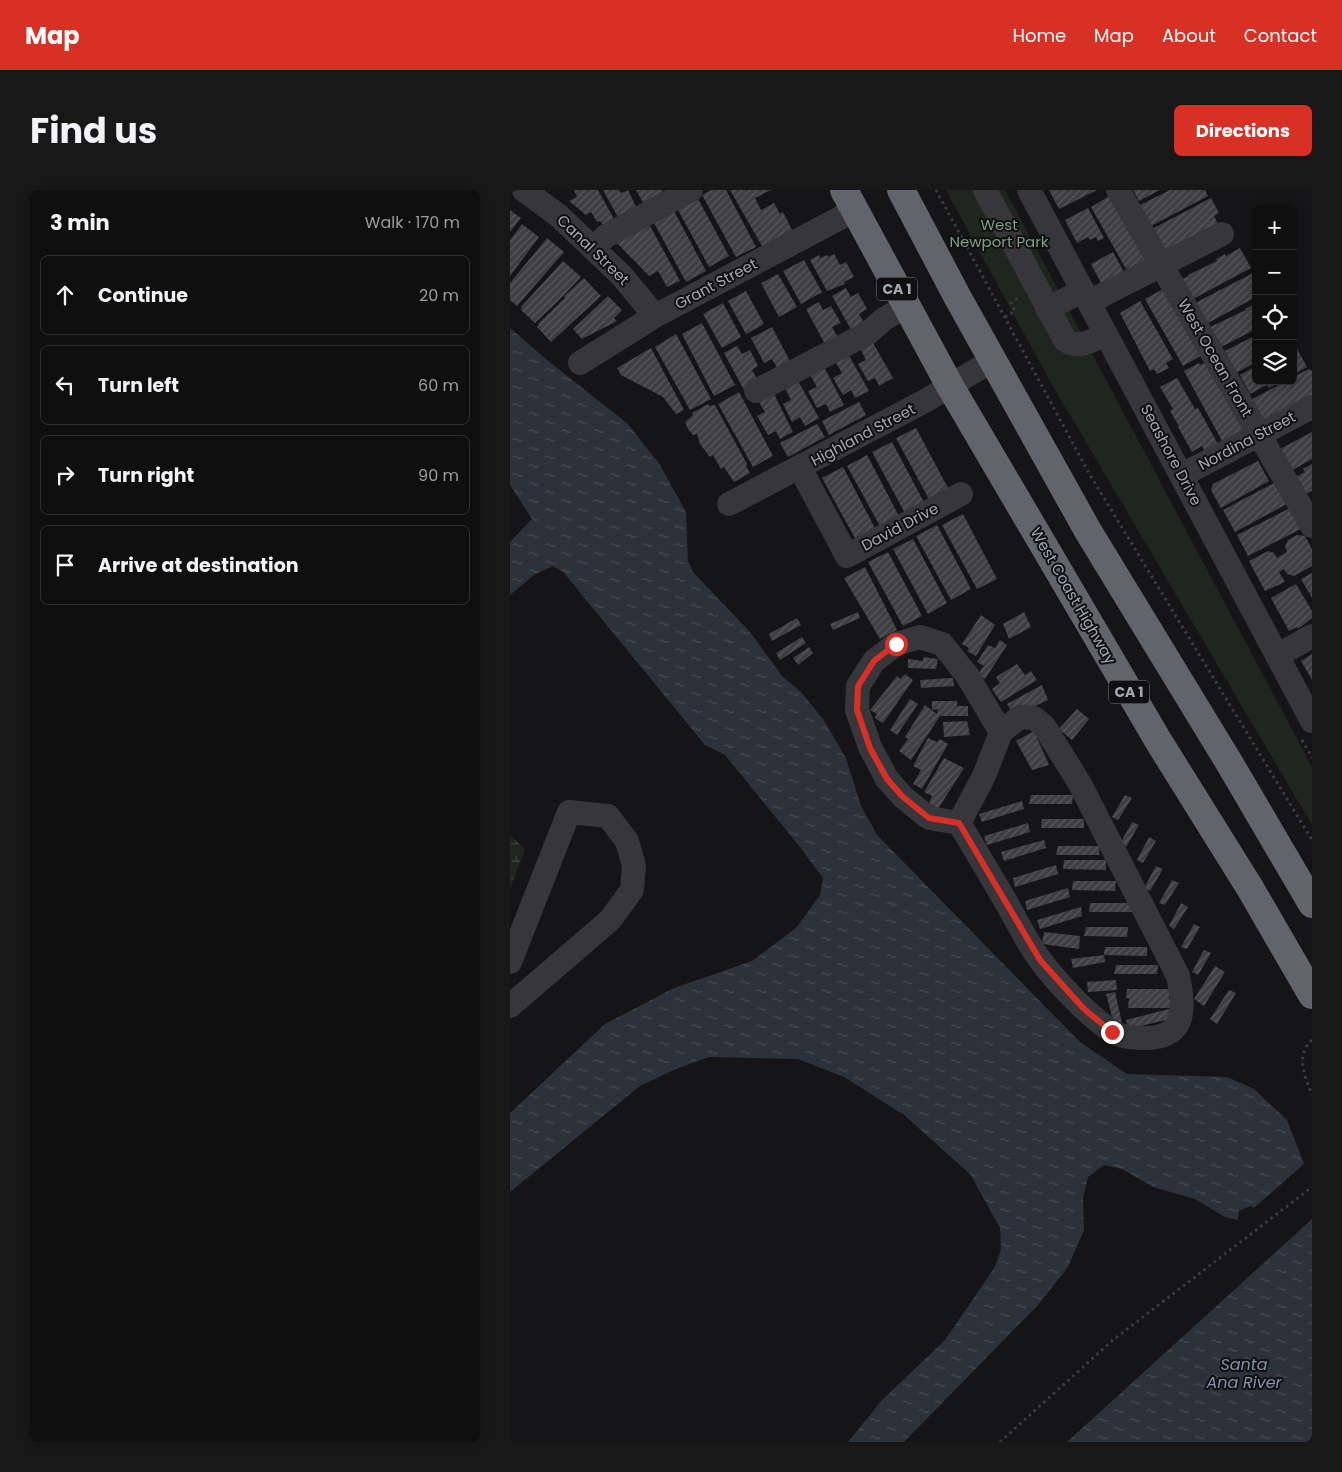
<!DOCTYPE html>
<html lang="en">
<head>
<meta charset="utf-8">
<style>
  body { margin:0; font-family:Poppins,sans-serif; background:#191819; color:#f1f3f6 }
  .controls { position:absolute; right:15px; top:15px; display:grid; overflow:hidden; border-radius:8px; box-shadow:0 2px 12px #0003 }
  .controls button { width:45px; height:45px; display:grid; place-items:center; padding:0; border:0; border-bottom:1px solid #302f30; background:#100f10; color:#f1f3f6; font:25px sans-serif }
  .stop { position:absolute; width:15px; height:15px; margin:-11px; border:4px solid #d93025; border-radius:50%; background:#fff }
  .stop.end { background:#d93025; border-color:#fff; box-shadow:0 1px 5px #0008 }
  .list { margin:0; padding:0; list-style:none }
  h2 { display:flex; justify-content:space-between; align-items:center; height:65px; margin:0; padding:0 20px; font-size:21px }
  h2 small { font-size:16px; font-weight:400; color:#9c9c9f }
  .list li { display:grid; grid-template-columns:32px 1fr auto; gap:15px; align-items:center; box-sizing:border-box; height:80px; margin:0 10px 10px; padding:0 10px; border:1px solid #302f30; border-radius:8px }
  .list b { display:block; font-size:19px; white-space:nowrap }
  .list em { font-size:16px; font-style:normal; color:#9c9c9f }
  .icon { flex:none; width:28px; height:28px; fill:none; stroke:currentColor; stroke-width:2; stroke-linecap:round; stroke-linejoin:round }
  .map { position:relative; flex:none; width:802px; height:1252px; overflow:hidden; border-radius:8px }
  header { display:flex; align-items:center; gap:30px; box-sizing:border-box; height:70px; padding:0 25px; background:#d93025; color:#fff }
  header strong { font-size:24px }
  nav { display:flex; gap:28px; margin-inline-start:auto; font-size:18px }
  .intro { display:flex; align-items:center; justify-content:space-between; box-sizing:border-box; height:120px; padding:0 30px }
  h1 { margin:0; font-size:35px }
  .button { padding:12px 22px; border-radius:8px; background:#d93025; color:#fff; font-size:18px; font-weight:700 }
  main { display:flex; gap:30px; padding:0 30px }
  aside { flex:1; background:#100f10; border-radius:8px; box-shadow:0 2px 12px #0003 }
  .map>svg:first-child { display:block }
  .wetland { fill:url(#wetland-marsh) }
  .green { fill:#1f2620 }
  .water { fill:url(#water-ripples) }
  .building { fill:url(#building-hatch) }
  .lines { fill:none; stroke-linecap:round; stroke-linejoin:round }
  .path { stroke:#3c3d42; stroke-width:3; stroke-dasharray:2.5 4; stroke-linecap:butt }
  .minor { stroke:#36363b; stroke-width:24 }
  .highway { stroke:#62646b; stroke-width:28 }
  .route { stroke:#d93025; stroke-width:6 }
  .labels { text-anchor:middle; stroke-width:4; stroke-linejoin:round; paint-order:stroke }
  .shield { fill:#100f11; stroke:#7a7c84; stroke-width:1 }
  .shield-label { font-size:14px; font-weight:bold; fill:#a7aab5 }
  .park-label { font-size:15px; fill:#7f9f84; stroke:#100f11 }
  .street-label { font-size:15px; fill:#a7aab5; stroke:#100f11 }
  .water-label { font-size:16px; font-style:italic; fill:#8095ae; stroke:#100f11 }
</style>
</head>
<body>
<header>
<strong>Map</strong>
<nav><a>Home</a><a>Map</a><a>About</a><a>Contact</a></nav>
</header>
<div class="intro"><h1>Find us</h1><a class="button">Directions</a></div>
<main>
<aside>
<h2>3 min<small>Walk · 170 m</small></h2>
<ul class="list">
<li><svg class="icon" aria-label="ahead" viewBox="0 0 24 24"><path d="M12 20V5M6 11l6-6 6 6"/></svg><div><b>Continue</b></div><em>20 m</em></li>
<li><svg class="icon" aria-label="left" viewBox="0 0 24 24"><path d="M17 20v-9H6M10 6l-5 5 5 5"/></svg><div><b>Turn left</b></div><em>60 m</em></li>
<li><svg class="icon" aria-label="right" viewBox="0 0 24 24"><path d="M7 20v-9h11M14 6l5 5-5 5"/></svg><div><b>Turn right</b></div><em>90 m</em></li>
<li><svg class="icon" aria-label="arrive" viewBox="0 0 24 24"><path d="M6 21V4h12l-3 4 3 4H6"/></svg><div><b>Arrive at destination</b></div></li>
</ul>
</aside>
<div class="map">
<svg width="802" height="1252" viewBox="0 0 802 1252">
  <defs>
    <pattern id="wetland-marsh" width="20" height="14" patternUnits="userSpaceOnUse" patternTransform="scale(1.25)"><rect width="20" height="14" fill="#1f2620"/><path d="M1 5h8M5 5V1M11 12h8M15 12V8" fill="none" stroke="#3d433e"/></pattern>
    <pattern id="water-ripples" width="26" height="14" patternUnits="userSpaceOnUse" patternTransform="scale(1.25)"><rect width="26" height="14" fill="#2c3239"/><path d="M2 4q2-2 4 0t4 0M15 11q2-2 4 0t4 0" fill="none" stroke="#484d53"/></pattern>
    <pattern id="building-hatch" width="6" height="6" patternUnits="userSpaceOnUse" patternTransform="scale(1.25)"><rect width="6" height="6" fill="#3f3f43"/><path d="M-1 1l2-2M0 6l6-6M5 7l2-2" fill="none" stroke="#58585c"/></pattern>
  </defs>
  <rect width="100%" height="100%" fill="#151416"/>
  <!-- wetland -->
  <path class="wetland" d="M 0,645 L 15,659 L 0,699 Z"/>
  <!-- green -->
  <path class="green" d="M 436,0 L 495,0 L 802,577 L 802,635 L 541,193 Z"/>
  <!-- water -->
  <path class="water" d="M 0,138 L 37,170 L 118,234 L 150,275 L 176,322 L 178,371 L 183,382 L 240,442 L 272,486 L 290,501 L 313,529 L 336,568 L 351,616 L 367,645 L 570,852 L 617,884 L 717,887 L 744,899 L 777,930 L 794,974 L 744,1018 L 740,1016 L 729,1021 L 728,1030 L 715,1027 L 685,1009 L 643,997 L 612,979 L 594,975 L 578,987 L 573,1008 L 574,1040 L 558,1077 L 528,1115 L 394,1252 L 338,1252 L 372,1210 L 435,1150 L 485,1077 L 491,1059 L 490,1038 L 460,984 L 394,925 L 334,887 L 288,869 L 199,867 L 166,879 L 130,896 L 0,1002 L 0,923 L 95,834 L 164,798 L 242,771 L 287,737 L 310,705 L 313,688 L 290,657 L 215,565 L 195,555 L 54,383 L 43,376 L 24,385 L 0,405 L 0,352 L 22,329 L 0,295 Z
    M 802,1029 L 802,1252 L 557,1252 Z"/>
  <!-- building -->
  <path class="building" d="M 64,0 L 88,0 L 104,29 L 93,35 L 90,31 L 87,32 L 81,22 L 76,25 L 59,11 L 67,7 Z
    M 93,0 L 109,0 L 111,3 L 118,0 L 127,19 L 109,29 Z
    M 126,0 L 152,0 L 155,5 L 135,16 Z
    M 201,0 L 216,0 L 246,57 L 226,67 L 192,5 Z
    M 220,0 L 261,0 L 245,8 L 251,20 L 264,13 L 270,24 L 273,22 L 282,40 L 252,56 Z
    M 539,0 L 587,0 L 549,19 Z
    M 623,0 L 650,0 L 629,11 Z
    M 660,0 L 695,0 L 698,6 L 641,36 L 630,15 Z
    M 603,4 L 639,67 L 634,70 L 635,72 L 621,80 L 620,78 L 616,79 L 581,17 Z
    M 187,7 L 219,66 L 199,77 L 167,18 Z
    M 701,8 L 709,23 L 704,26 L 708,34 L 656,62 L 642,39 Z
    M 578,18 L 594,48 L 588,51 L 586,47 L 580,50 L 578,47 L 567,53 L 555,30 Z
    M 0,20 L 11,28 L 0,42 Z
    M 164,21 L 196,81 L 176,92 L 143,31 Z
    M 12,34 L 29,47 L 0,86 L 0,50 Z
    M 139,34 L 170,91 L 157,97 L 148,81 L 139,86 L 106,52 Z
    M 37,48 L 54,62 L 7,116 L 0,110 L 0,93 Z
    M 730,58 L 741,78 L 683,109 L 672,89 L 679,86 L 678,85 L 707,71 L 706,69 L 715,64 L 716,66 Z
    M 603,62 L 614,82 L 592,95 L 581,74 Z
    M 324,64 L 330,75 L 336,72 L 344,87 L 334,92 L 335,94 L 317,101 L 300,70 L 309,65 L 310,68 L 317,65 L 318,67 Z
    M 294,70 L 312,102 L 291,114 L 273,81 Z
    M 53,71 L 71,87 L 47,112 L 25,133 L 11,120 L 12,118 L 11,117 Z
    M 743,83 L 746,88 L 746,107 L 698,133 L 685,113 Z
    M 268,84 L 287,117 L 269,127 L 251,93 Z
    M 74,88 L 91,106 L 41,152 L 27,137 L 29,135 L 28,134 L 55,108 L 54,106 Z
    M 336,98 L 341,107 L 348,103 L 357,119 L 349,124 L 356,136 L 343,143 L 322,106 Z
    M 655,98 L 694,164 L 673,176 L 635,109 Z
    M 236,101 L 254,134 L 236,144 L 218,111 Z
    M 98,106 L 112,120 L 104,128 L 107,131 L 72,149 L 63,139 Z
    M 630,111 L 663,169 L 656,173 L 659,178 L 647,184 L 644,179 L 640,181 L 610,123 Z
    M 309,112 L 313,120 L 321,116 L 331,133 L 322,137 L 329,149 L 316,156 L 296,119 Z
    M 213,113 L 231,147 L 212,158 L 193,124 Z
    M 746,113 L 746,139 L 711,157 L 700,137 L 736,120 L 735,119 Z
    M 192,133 L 225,195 L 204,206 L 172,144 Z
    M 262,137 L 282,175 L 269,181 L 262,169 L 254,173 L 241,148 Z
    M 166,144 L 201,209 L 180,220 L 145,157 Z
    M 746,145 L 746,172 L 726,183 L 715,161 Z
    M 362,151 L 383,188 L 369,196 L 365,188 L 358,191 L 348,174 L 356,170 L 350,158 Z
    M 785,155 L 797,177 L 783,185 L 783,156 Z
    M 227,156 L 232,164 L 240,160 L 248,176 L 242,180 L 249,192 L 234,200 L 214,163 Z
    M 141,158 L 174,220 L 166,224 L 153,207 L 111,185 L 107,178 Z
    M 338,164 L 359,201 L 345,208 L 341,200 L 333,205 L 323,188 L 332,183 L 325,171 Z
    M 697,172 L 734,240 L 712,251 L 674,181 L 689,173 L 690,175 Z
    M 746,176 L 746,191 L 771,191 L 759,198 L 757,195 L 740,204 L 730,185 Z
    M 314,177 L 334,215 L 320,222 L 316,214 L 307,218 L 298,201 L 307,197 L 300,185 Z
    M 799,179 L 802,181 L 802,206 L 753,231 L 741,210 L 776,191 L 783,191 L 783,187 Z
    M 667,188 L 685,219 L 688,218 L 709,256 L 696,263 L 692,256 L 682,262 L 668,237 L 669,236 L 660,221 L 663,219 L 650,197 Z
    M 288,191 L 309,228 L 295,236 L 290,227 L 282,232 L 273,214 L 281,210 L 275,198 Z
    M 229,202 L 263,266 L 243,277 L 208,214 Z
    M 264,204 L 283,242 L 270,249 L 266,241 L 258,245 L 247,226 L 255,222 L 249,212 Z
    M 349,212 L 356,225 L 319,245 L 312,231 Z
    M 198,214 L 200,216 L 205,215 L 237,274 L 236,276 L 240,283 L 224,292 L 214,277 L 211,279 L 203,265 L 200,267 L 190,254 L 187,244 L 183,245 L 178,239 L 175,232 L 183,225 L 182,223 Z
    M 307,234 L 315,247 L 278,267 L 270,253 Z
    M 406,238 L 440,302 L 421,313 L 386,248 Z
    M 802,242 L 802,269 L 781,281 L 770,259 Z
    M 382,252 L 416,316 L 397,327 L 362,262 Z
    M 357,265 L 391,330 L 372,340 L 337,276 Z
    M 748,271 L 759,291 L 711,318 L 701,300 L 703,294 Z
    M 802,274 L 802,301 L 795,304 L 786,287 L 795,282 L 793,279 Z
    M 333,277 L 367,342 L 347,352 L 312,288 Z
    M 766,292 L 777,314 L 725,342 L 713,320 Z
    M 782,317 L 793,338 L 738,366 L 727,345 Z
    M 453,324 L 487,389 L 467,399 L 432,335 Z
    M 427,335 L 461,399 L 441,410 L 406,346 Z
    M 787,345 L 795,346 L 802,359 L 802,376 L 784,386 L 777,384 L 774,379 L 769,382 L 775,392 L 755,401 L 739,371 L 758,361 L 764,363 L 767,368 L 777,362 L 775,357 L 778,350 Z
    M 403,349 L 437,413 L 418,424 L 383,359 Z
    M 378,362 L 412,426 L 393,436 L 358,372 Z
    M 355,377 L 387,440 L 370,449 L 334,388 Z
    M 802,383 L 802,408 L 791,389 Z
    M 786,394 L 802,421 L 802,428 L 788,439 L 787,437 L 779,441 L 761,408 Z
    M 348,422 L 350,428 L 323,440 L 320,434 Z
    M 514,422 L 521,437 L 499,449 L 493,434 Z
    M 471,425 L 485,435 L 466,466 L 457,461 L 459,458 L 452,454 Z
    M 287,428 L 291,435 L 262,451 L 259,444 Z
    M 292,447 L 296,453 L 270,470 L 266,463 Z
    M 490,450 L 497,455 L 475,489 L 468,484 L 474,476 L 467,472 L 478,455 L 485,458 Z
    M 299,457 L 303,463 L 288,475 L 283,468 Z
    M 802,464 L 802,490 L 791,471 Z
    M 413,467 L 428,469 L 426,479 L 398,478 L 398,469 L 413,471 Z
    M 507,474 L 515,485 L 521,481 L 527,490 L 491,512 L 482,499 L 490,493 L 486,487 Z
    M 395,484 L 403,490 L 373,533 L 365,528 L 367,524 L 360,520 L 387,486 L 390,489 Z
    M 443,488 L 444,496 L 411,498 L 410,490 Z
    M 532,495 L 538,510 L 504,526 L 497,514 Z
    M 400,509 L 408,514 L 387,545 L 380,540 Z
    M 422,511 L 447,511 L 447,516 L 458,516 L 458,526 L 430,526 L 401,570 L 389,561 L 398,549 L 395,547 L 415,515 L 427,524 L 428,519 L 422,520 Z
    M 567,519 L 579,529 L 562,550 L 549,539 Z
    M 457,531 L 460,545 L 434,547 L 433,532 Z
    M 524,541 L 539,575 L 522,580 L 506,551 Z
    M 418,548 L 427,552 L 430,549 L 438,554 L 412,599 L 403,594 L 411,580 L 403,576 Z
    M 434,568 L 454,578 L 428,619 L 419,613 L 422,606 L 414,602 Z
    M 521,605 L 563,605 L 562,614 L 519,614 Z
    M 615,605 L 622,608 L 608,630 L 602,627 Z
    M 512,611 L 514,619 L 472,632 L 469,624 Z
    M 532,629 L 574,629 L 574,638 L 531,638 Z
    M 622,632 L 629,635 L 616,657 L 610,654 Z
    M 518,633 L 520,642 L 477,655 L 474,646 Z
    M 639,647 L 646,651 L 633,673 L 627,670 Z
    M 534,650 L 536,658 L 494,671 L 491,662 Z
    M 548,656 L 590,656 L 589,665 L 546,665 Z
    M 554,670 L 596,670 L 596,680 L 553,679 Z
    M 546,675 L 548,684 L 505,697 L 503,688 Z
    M 646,676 L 653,679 L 640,701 L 634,698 Z
    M 662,690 L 669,693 L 655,715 L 649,713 Z
    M 563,691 L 606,691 L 605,701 L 562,700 Z
    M 558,698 L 560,707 L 517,720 L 515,711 Z
    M 580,713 L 622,713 L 622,722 L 579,722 Z
    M 671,713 L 678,717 L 664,739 L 659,736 Z
    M 571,717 L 572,726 L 530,739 L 527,730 Z
    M 684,734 L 690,737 L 677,759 L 671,757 Z
    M 576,737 L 618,737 L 617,747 L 574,746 Z
    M 534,742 L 570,746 L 569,759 L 532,754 Z
    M 595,757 L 637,757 L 637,766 L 594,765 Z
    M 694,760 L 701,763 L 688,785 L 682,782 Z
    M 594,765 L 595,772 L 563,778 L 561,769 Z
    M 606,775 L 648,775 L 647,784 L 604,784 Z
    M 705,776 L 715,782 L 694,816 L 684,809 Z
    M 606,790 L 607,800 L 578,802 L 577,792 Z
    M 617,799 L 659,799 L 659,809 L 661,809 L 661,818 L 618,818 L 619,808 L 616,808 Z
    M 719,800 L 726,803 L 707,834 L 700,829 Z
    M 605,802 L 613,837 L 605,838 L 596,804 Z
    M 663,818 L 664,828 L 618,839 L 616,830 Z"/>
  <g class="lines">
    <!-- path -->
    <path class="path" d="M 426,0 L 580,285 L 802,650
      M 495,127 L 505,121 L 501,113 L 508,108
      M 792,550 L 802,568
      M 802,850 C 785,865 795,887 802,905
      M 490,1252 L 603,1150 L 802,997"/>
    <!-- minor -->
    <path class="minor" d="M 14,0 L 49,26 L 112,86 L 145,126
      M 475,0 L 555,150 C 569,160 582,150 596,144
      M 519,0 L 802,531
      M 608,0 L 802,336
      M 83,58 L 96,46 L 181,0
      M 579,112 L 712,44
      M 537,119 L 572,101
      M 70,173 L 145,126 L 345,20
      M 246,201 L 358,143 L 374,129 L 396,116
      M 290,278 L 337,366 L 451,304
      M 672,285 L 802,217
      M 219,314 L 415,211 L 483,170
      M 767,466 L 802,446
      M 510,527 L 524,528 L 534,536 L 570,594 L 668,786 C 676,822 675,850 630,848 C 620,847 610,847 601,841 C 578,825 548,794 531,771 C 517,753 507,731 496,712 C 480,685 465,659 449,633 L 474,586 L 491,542 Z
      M 449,633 L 419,628 L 393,607 L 377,589 L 360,557 L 347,520 L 348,496 L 364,471 L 386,454 L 410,447 L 432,454 L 457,485 L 491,542
      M 0,772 L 59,622 L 98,626 L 117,651 L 124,676 L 122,700 L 100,730 L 0,816"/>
    <!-- highway -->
    <path class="highway" d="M 334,0 L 440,196 L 649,552 L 740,698 L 802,805
      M 391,0 L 448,108 L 578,341 L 720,574 L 802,714"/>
  </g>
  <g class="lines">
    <!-- route -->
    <path class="route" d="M 386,454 L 364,471 L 348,496 L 347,520 L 360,558 L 377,589 L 393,607 L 419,628 L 449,633 L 530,770 L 574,819 L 602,842"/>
  </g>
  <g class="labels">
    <!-- shield labels -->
    <g class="shield">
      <rect x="367" y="87.5" width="40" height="23" rx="4"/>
      <rect x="599" y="490.5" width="40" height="23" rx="4"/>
    </g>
    <g class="shield-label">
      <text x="387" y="104">CA 1</text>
      <text x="619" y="507">CA 1</text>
    </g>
    <!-- park labels -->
    <g class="park-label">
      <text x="489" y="40">West<tspan x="489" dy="17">Newport Park</tspan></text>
    </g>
    <!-- street labels -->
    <g class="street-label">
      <text transform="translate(83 60) rotate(44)" y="5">Canal Street</text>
      <text transform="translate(206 94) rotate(-28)" y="5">Grant Street</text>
      <text transform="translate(705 168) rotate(60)" y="5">West Ocean Front</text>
      <text transform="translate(353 245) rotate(-28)" y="5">Highland Street</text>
      <text transform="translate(737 251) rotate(-28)" y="5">Nordina Street</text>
      <text transform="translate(661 265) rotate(62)" y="5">Seashore Drive</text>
      <text transform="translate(390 337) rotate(-28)" y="5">David Drive</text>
      <text transform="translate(563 406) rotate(60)" y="5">West Coast Highway</text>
    </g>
    <!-- water labels -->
    <g class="water-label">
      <text x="734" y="1180">Santa<tspan x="734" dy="18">Ana River</tspan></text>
    </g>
  </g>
</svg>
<div class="controls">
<button>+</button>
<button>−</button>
<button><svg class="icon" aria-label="locate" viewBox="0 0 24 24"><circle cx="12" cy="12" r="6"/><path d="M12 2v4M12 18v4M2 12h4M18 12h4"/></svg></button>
<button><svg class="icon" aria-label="layers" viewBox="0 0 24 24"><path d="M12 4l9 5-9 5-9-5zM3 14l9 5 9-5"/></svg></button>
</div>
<div class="stop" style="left:386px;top:454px"></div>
<div class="stop end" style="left:602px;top:842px"></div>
</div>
</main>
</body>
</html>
